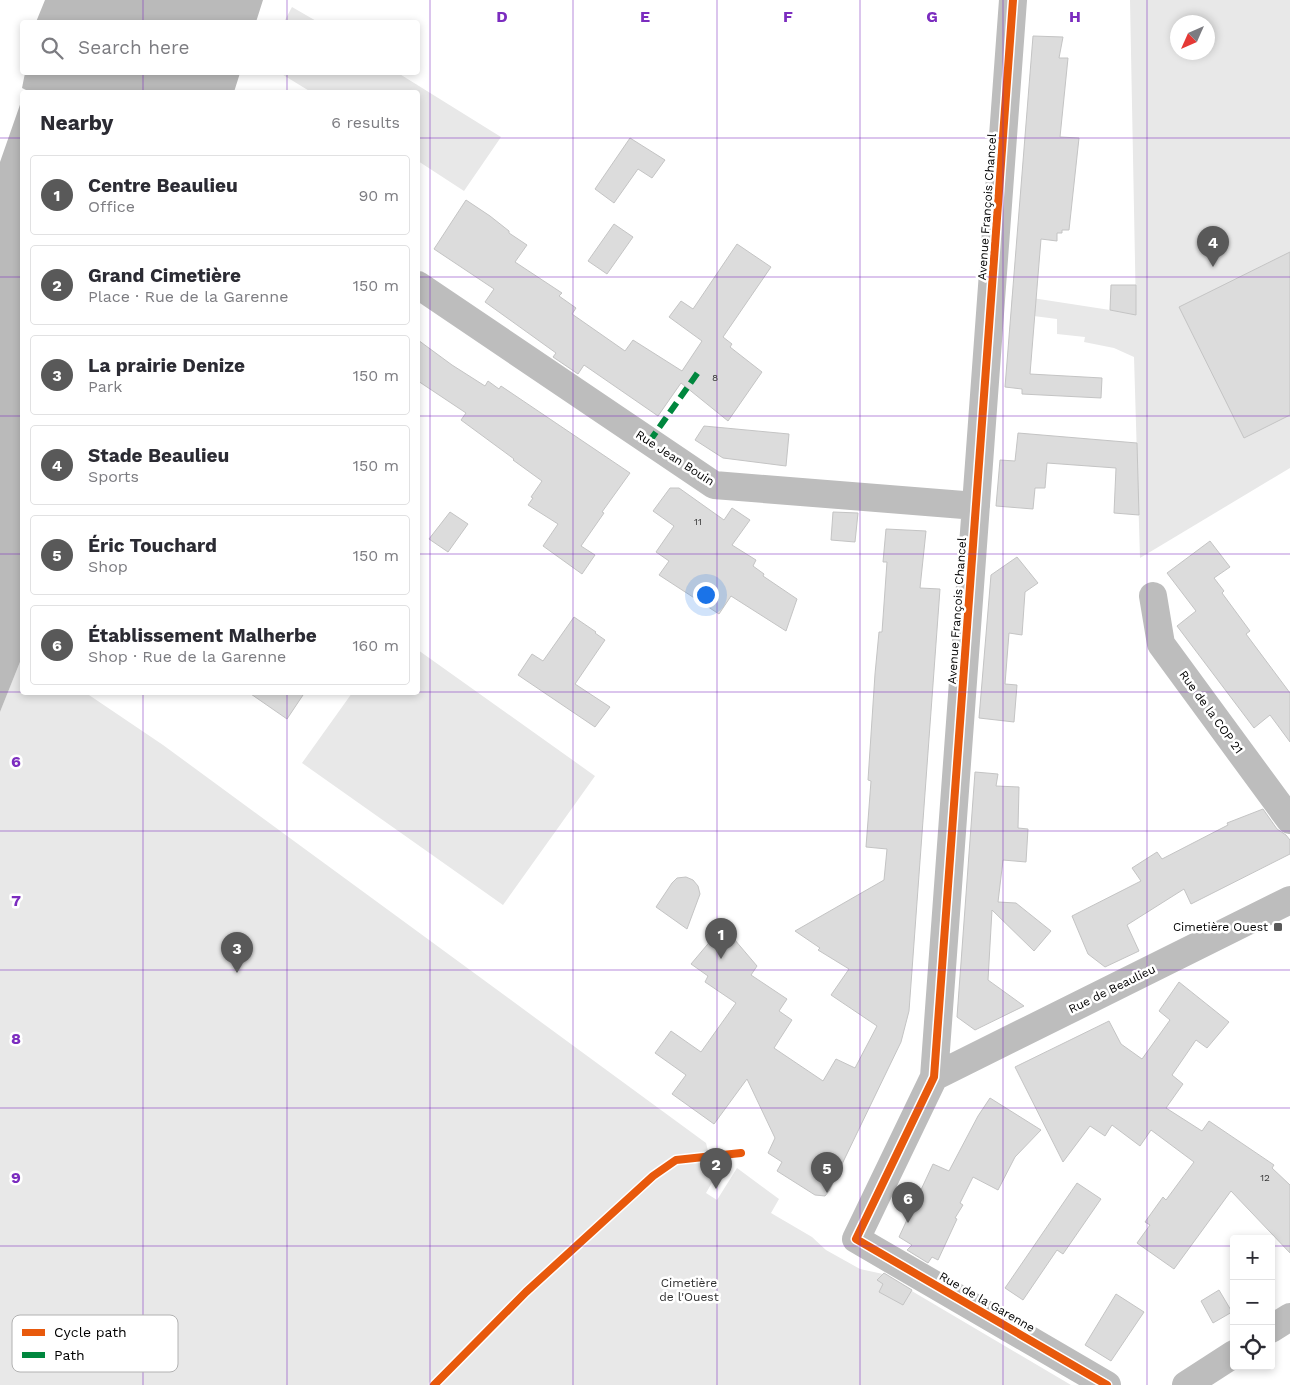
<!DOCTYPE html>
<html lang="en">
<head>
<meta charset="utf-8">
<style>
  body { margin:0; font-family:"Work Sans",sans-serif; background:#f2f2f3; color:#2b2b33 }
  .controls { position:absolute; right:15px; bottom:15px; display:grid; overflow:hidden; border-radius:5px; box-shadow:0 2px 8px #0003 }
  .controls button { width:45px; height:45px; display:grid; place-items:center; padding:0; border:0; border-bottom:1px solid #e1e1e2; background:#fff; color:#2b2b33; font:25px sans-serif }
  .compass { position:absolute; left:1170px; top:15px; width:45px; height:45px; border-radius:50%; background:#fff; box-shadow:0 2px 8px #0003; rotate:225deg }
  .you { position:absolute; left:705px; top:594px; width:18px; height:18px; margin:-12px; border:4px solid #fff; border-radius:50%; background:#1a73e8; box-shadow:0 0 0 8px #1a73e833 }
  .badge { display:grid; place-items:center; width:32px; height:32px; border-radius:50%; background:#595959; color:#fff; font-size:16px; font-weight:700 }
  .pin { position:absolute; translate:-50% -41px; filter:drop-shadow(0 1px 2px #0008) }
  .pin::after { content:''; position:absolute; top:26px; width:18px; height:15px; background:inherit; clip-path:polygon(0 0,100% 0,50% 100%) }
  .list { margin:0; padding:0; list-style:none }
  h2 { display:flex; justify-content:space-between; align-items:center; height:65px; margin:0; padding:0 20px; font-size:21px }
  h2 small { font-size:16px; font-weight:400; color:#7c7c81 }
  .list li { display:grid; grid-template-columns:32px 1fr auto; gap:15px; align-items:center; box-sizing:border-box; height:80px; margin:0 10px 10px; padding:0 10px; border:1px solid #e1e1e2; border-radius:5px }
  .list b { display:block; font-size:19px; white-space:nowrap }
  .list p { margin:0; font-size:16px; white-space:nowrap; color:#7c7c81 }
  .list em { font-size:16px; font-style:normal; color:#7c7c81 }
  .icon { flex:none; width:28px; height:28px; fill:none; stroke:currentColor; stroke-width:2; stroke-linecap:round; stroke-linejoin:round }
  .map { position:relative; flex:none; width:1290px; height:1385px; overflow:hidden }
  .search { position:absolute; background:#fff; box-shadow:0 2px 8px #0003; left:20px; top:20px; width:400px; height:55px; display:flex; align-items:center; gap:12px; box-sizing:border-box; padding:0 18px; border-radius:5px; color:#7c7c81; font-size:19px }
  .panel { position:absolute; background:#fff; box-shadow:0 2px 8px #0003; left:20px; top:90px; width:400px; height:605px; border-radius:5px }
  .map>svg:first-child { display:block }
  .green { fill:#e8e8e8; fill-rule:evenodd }
  .water { fill:#bababa }
  .building { fill:#dcdcdc; stroke:#c4c4c4 }
  .lines { fill:none; stroke-linecap:round; stroke-linejoin:round }
  .street { stroke:#bdbdbd; stroke-width:28 }
  .quiet { stroke:#00873e; stroke-width:6; stroke-dasharray:12 6; stroke-linecap:butt }
  .cycleway-casing { stroke:#fff; stroke-width:11 }
  .cycleway { stroke:#e8590c; stroke-width:8 }
  .grid { fill:none; stroke:#7b2cbf; stroke-width:1; stroke-opacity:0.55 }
  .poi-dot { fill:#595959; stroke:#fff; stroke-width:2 }
  .labels { text-anchor:middle; stroke-width:5; stroke-linejoin:round; paint-order:stroke }
  .number-label { font-size:10px; fill:#373737 }
  .street-label { font-size:12px; fill:#000; stroke:#fff }
  .poi-label { font-size:12px; fill:#000; stroke:#fff; text-anchor:end }
  .park-label { font-size:12px; fill:#2d2d2d; stroke:#fff }
  .key { fill:#fff; stroke:#b2b2b2; stroke-width:1 }
  .key-label { font-size:14px; fill:#000 }
  .grid-label { font-size:16px; text-anchor:middle; font-weight:bold; fill:#7b2cbf; stroke:#fff; stroke-width:5; stroke-linejoin:round; paint-order:stroke }
</style>
</head>
<body>
<div class="map">
<svg width="1290" height="1385" viewBox="0 0 1290 1385">
  <rect width="100%" height="100%" fill="#fff"/>
  <!-- green -->
  <path class="green" d="M 1130,0 L 1290,0 L 1290,468 L 1140,558 L 1134,357 L 1114,348 L 1084,342 L 1085,337 L 1057,334 L 1057,319 L 1011,313 L 1012,295 L 1136,314 ZM 1178,22 L 1208,22 L 1208,52 L 1178,52 Z
    M 292,7 L 318,22 L 284,22 Z
    M 280,73 L 398,73 L 501,137 L 464,191 L 418,161 L 418,92 L 311,92 Z
    M 418,650 L 595,776 L 503,905 L 302,763 L 352,693 L 418,692 Z
    M 22,657 L 22,692 L 86,693 L 163,745 L 706,1143 L 712,1167 L 721,1167 L 706,1193 L 717,1200 L 737,1168 L 779,1199 L 771,1213 L 812,1237 L 826,1250 L 860,1269 L 883,1274 L 1071,1385 L 0,1385 L 0,712 Z"/>
  <!-- water -->
  <path class="water" d="M 45,0 L 263,0 L 256,22 L 36,22 Z
    M 25,73 L 25,72 L 240,73 L 234,92 L 25,92 L 26,90 L 22,88 Z
    M 22,99 L 22,657 L 0,712 L 0,162 Z"/>
  <!-- building -->
  <path class="building" d="M 1033,36 L 1063,37 L 1059,58 L 1068,58 L 1060,137 L 1079,138 L 1069,230 L 1062,230 L 1062,233 L 1057,233 L 1057,241 L 1041,239 L 1030,374 L 1102,378 L 1101,398 L 1022,394 L 1022,389 L 1005,387 Z
    M 630,138 L 665,160 L 652,178 L 638,169 L 614,203 L 595,189 Z
    M 466,200 L 490,216 L 509,231 L 509,233 L 527,245 L 515,262 L 562,293 L 559,296 L 576,308 L 572,314 L 625,351 L 633,340 L 682,371 L 702,341 L 669,317 L 681,301 L 693,309 L 737,244 L 771,267 L 723,337 L 732,344 L 730,347 L 762,372 L 728,421 L 681,383 L 658,416 L 584,365 L 578,374 L 553,357 L 556,353 L 485,302 L 494,289 L 434,249 Z
    M 614,224 L 633,237 L 607,274 L 588,261 Z
    M 1290,252 L 1290,415 L 1244,438 L 1179,307 Z
    M 1111,285 L 1136,285 L 1136,315 L 1110,310 Z
    M 418,340 L 452,365 L 485,386 L 488,381 L 499,389 L 501,386 L 630,473 L 602,512 L 604,513 L 581,546 L 595,555 L 582,574 L 543,546 L 558,524 L 528,505 L 533,498 L 531,497 L 542,481 L 513,460 L 514,459 L 461,420 L 466,413 L 418,381 Z
    M 704,426 L 789,434 L 786,466 L 723,458 L 695,440 Z
    M 1018,433 L 1137,443 L 1139,515 L 1114,513 L 1116,468 L 1047,463 L 1045,488 L 1035,488 L 1033,509 L 996,506 L 1000,460 L 1015,461 Z
    M 670,488 L 679,488 L 724,520 L 732,508 L 750,520 L 732,545 L 756,560 L 753,566 L 764,574 L 763,576 L 797,599 L 786,631 L 731,596 L 719,614 L 659,575 L 669,561 L 656,552 L 674,526 L 653,511 Z
    M 450,512 L 468,524 L 448,552 L 429,539 Z
    M 833,512 L 858,513 L 855,542 L 831,540 Z
    M 886,529 L 926,531 L 920,588 L 940,589 L 909,1011 L 901,1042 L 829,1191 L 825,1196 L 815,1195 L 777,1171 L 782,1162 L 768,1153 L 775,1138 L 747,1079 L 714,1124 L 672,1094 L 686,1075 L 655,1053 L 671,1031 L 701,1052 L 736,1003 L 705,982 L 708,976 L 691,964 L 723,926 L 757,966 L 751,975 L 787,999 L 779,1011 L 792,1020 L 774,1048 L 823,1081 L 836,1059 L 855,1068 L 877,1026 L 831,995 L 849,969 L 818,950 L 820,948 L 795,931 L 884,880 L 887,849 L 866,847 L 871,781 L 868,780 L 875,674 L 879,632 L 882,632 L 887,562 L 883,562 Z
    M 1210,541 L 1230,567 L 1214,578 L 1224,591 L 1222,593 L 1250,631 L 1246,634 L 1290,693 L 1290,742 L 1270,715 L 1254,728 L 1177,626 L 1196,611 L 1167,573 Z
    M 1017,557 L 1038,583 L 1025,592 L 1022,635 L 1009,633 L 1005,684 L 1017,685 L 1014,722 L 979,718 L 991,575 Z
    M 574,617 L 596,632 L 595,633 L 605,640 L 575,684 L 610,707 L 595,727 L 518,675 L 532,654 L 543,661 Z
    M 248,692 L 305,692 L 287,719 Z
    M 975,772 L 998,774 L 996,786 L 1019,787 L 1018,828 L 1028,829 L 1026,862 L 1003,860 L 998,902 L 1016,903 L 1051,931 L 1034,951 L 992,910 L 988,980 L 1024,1006 L 975,1030 L 957,1017 Z
    M 1263,809 L 1277,829 L 1286,835 L 1290,840 L 1290,854 L 1191,904 L 1184,889 L 1127,925 L 1139,951 L 1105,967 L 1088,954 L 1072,916 L 1141,881 L 1132,868 L 1157,852 L 1162,859 L 1228,825 L 1227,823 Z
    M 686,877 L 693,880 L 698,886 L 700,894 L 687,929 L 656,907 L 672,883 L 677,878 Z
    M 1179,982 L 1229,1022 L 1207,1048 L 1196,1040 L 1172,1075 L 1183,1084 L 1166,1108 L 1202,1131 L 1209,1121 L 1274,1165 L 1272,1168 L 1290,1185 L 1290,1253 L 1231,1191 L 1174,1269 L 1137,1243 L 1150,1225 L 1145,1222 L 1163,1197 L 1166,1200 L 1194,1162 L 1151,1130 L 1140,1146 L 1112,1125 L 1105,1136 L 1090,1126 L 1063,1162 L 1015,1067 L 1109,1021 L 1121,1044 L 1142,1059 L 1170,1020 L 1159,1011 Z
    M 990,1098 L 1041,1130 L 1015,1157 L 998,1190 L 973,1177 L 960,1203 L 963,1205 L 955,1218 L 957,1219 L 938,1260 L 932,1257 L 928,1263 L 907,1250 L 912,1245 L 899,1237 L 933,1164 L 949,1171 L 978,1116 Z
    M 1077,1183 L 1101,1199 L 1063,1254 L 1057,1250 L 1023,1300 L 1005,1288 Z
    M 884,1273 L 912,1290 L 903,1305 L 879,1292 L 883,1284 L 877,1280 Z
    M 1219,1290 L 1232,1312 L 1213,1323 L 1201,1301 Z
    M 1116,1294 L 1144,1312 L 1111,1361 L 1085,1345 Z"/>
  <g class="lines">
    <!-- street -->
    <path class="street" d="M 1013,0 L 934,1077 L 856,1239 L 1107,1385
      M 418,285 L 714,485 L 976,506
      M 1153,596 L 1161,644 L 1290,820
      M 934,1077 L 1290,900
      M 1271,1329 L 1290,1317
      M 1186,1385 L 1234,1354"/>
    <!-- quiet -->
    <path class="quiet" d="M 649,442 L 699,371"/>
    <!-- cycleway casing -->
    <g class="cycleway-casing">
      <path id="cycleway" d="M 1013,0 L 934,1077 L 856,1239 L 1107,1385
        M 434,1385 L 526,1292 L 653,1176 L 676,1160 L 741,1153"/>
    </g>
    <!-- cycleway -->
    <use href="#cycleway" class="cycleway"/>
  </g>
  <!-- grid -->
  <path class="grid" d="M 143,0 L 143,22M 287,0 L 287,22M 430,0 L 430,1385M 573,0 L 573,1385M 717,0 L 717,1385M 860,0 L 860,1385M 1003,0 L 1003,1385M 1147,0 L 1147,1385M 143,72 L 143,92M 287,72 L 287,92M 0,138 L 22,138M 418,138 L 1290,138M 0,277 L 22,277M 418,277 L 1290,277M 0,416 L 22,416M 418,416 L 1290,416M 0,554 L 22,554M 418,554 L 1290,554M 0,692 L 22,692M 22,692 L 418,692M 143,692 L 143,1385M 287,692 L 287,1385M 418,692 L 1290,692M 0,831 L 1290,831M 0,970 L 1290,970M 0,1108 L 1290,1108M 0,1246 L 1234,1246M 1271,1246 L 1290,1246"/>
  <!-- markers -->
  <rect class="poi-dot" x="1273" y="922" width="10" height="10" rx="2.5"/>
  <g class="labels">
    <!-- number labels -->
    <g class="number-label">
      <text x="715" y="381">8</text>
      <text x="698" y="525">11</text>
      <text x="1265" y="1181">12</text>
    </g>
    <!-- street labels -->
    <g class="street-label">
      <text transform="translate(987 207) rotate(-86)" y="4">Avenue François Chancel</text>
      <text transform="translate(675 458) rotate(33)" y="4">Rue Jean Bouin</text>
      <text transform="translate(957 611) rotate(-86)" y="4">Avenue François Chancel</text>
      <text transform="translate(1211 712) rotate(54)" y="4">Rue de la COP 21</text>
      <text transform="translate(1112 989) rotate(-26)" y="4">Rue de Beaulieu</text>
      <text transform="translate(987 1302) rotate(30)" y="4">Rue de la Garenne</text>
    </g>
    <!-- poi labels -->
    <g class="poi-label">
      <text x="1268" y="931">Cimetière Ouest</text>
    </g>
    <!-- park labels -->
    <g class="park-label">
      <text x="689" y="1287">Cimetière<tspan x="689" dy="14">de l'Ouest</tspan></text>
    </g>
  </g>
  <!-- legend -->
  <rect x="12" y="1315" width="166" height="57" rx="8" class="key"/>
  <rect x="22" y="1329" width="23" height="7" fill="#e8590c"/>
  <rect x="22" y="1352" width="23" height="6" fill="#00873e"/>
  <g class="key-label">
    <text x="54" y="1337">Cycle path</text>
    <text x="54" y="1360">Path</text>
  </g>
  <g class="grid-label">
    <text x="502" y="22">D</text>
    <text x="645" y="22">E</text>
    <text x="788" y="22">F</text>
    <text x="932" y="22">G</text>
    <text x="1075" y="22">H</text>
    <text x="16" y="767">6</text>
    <text x="16" y="906">7</text>
    <text x="16" y="1044">8</text>
    <text x="16" y="1183">9</text>
  </g>
</svg>
<div class="controls">
<button>+</button>
<button>−</button>
<button><svg class="icon" aria-label="locate" viewBox="0 0 24 24"><circle cx="12" cy="12" r="6"/><path d="M12 2v4M12 18v4M2 12h4M18 12h4"/></svg></button>
</div>
<svg class="compass" viewBox="-18 -18 36 36"><path d="M0-13l5 13h-10z" fill="#e53935"/><path d="M0 13l5-13h-10z" fill="#7c7c81"/></svg>
<div class="you"></div>
<div class="pin badge" style="left:721px;top:959px">1</div>
<div class="pin badge" style="left:716px;top:1189px">2</div>
<div class="pin badge" style="left:237px;top:973px">3</div>
<div class="pin badge" style="left:1213px;top:267px">4</div>
<div class="pin badge" style="left:827px;top:1193px">5</div>
<div class="pin badge" style="left:908px;top:1223px">6</div>
<div class="search"><svg class="icon" aria-label="search" viewBox="0 0 24 24"><circle cx="10" cy="10" r="6"/><path d="M15 15l6 6"/></svg>Search here</div>
<section class="panel">
<h2>Nearby<small>6 results</small></h2>
<ul class="list">
<li><span class="badge">1</span><div><b>Centre Beaulieu</b><p>Office</p></div><em>90 m</em></li>
<li><span class="badge">2</span><div><b>Grand Cimetière</b><p>Place · Rue de la Garenne</p></div><em>150 m</em></li>
<li><span class="badge">3</span><div><b>La prairie Denize</b><p>Park</p></div><em>150 m</em></li>
<li><span class="badge">4</span><div><b>Stade Beaulieu</b><p>Sports</p></div><em>150 m</em></li>
<li><span class="badge">5</span><div><b>Éric Touchard</b><p>Shop</p></div><em>150 m</em></li>
<li><span class="badge">6</span><div><b>Établissement Malherbe</b><p>Shop · Rue de la Garenne</p></div><em>160 m</em></li>
</ul>
</section>
</div>
</body>
</html>
